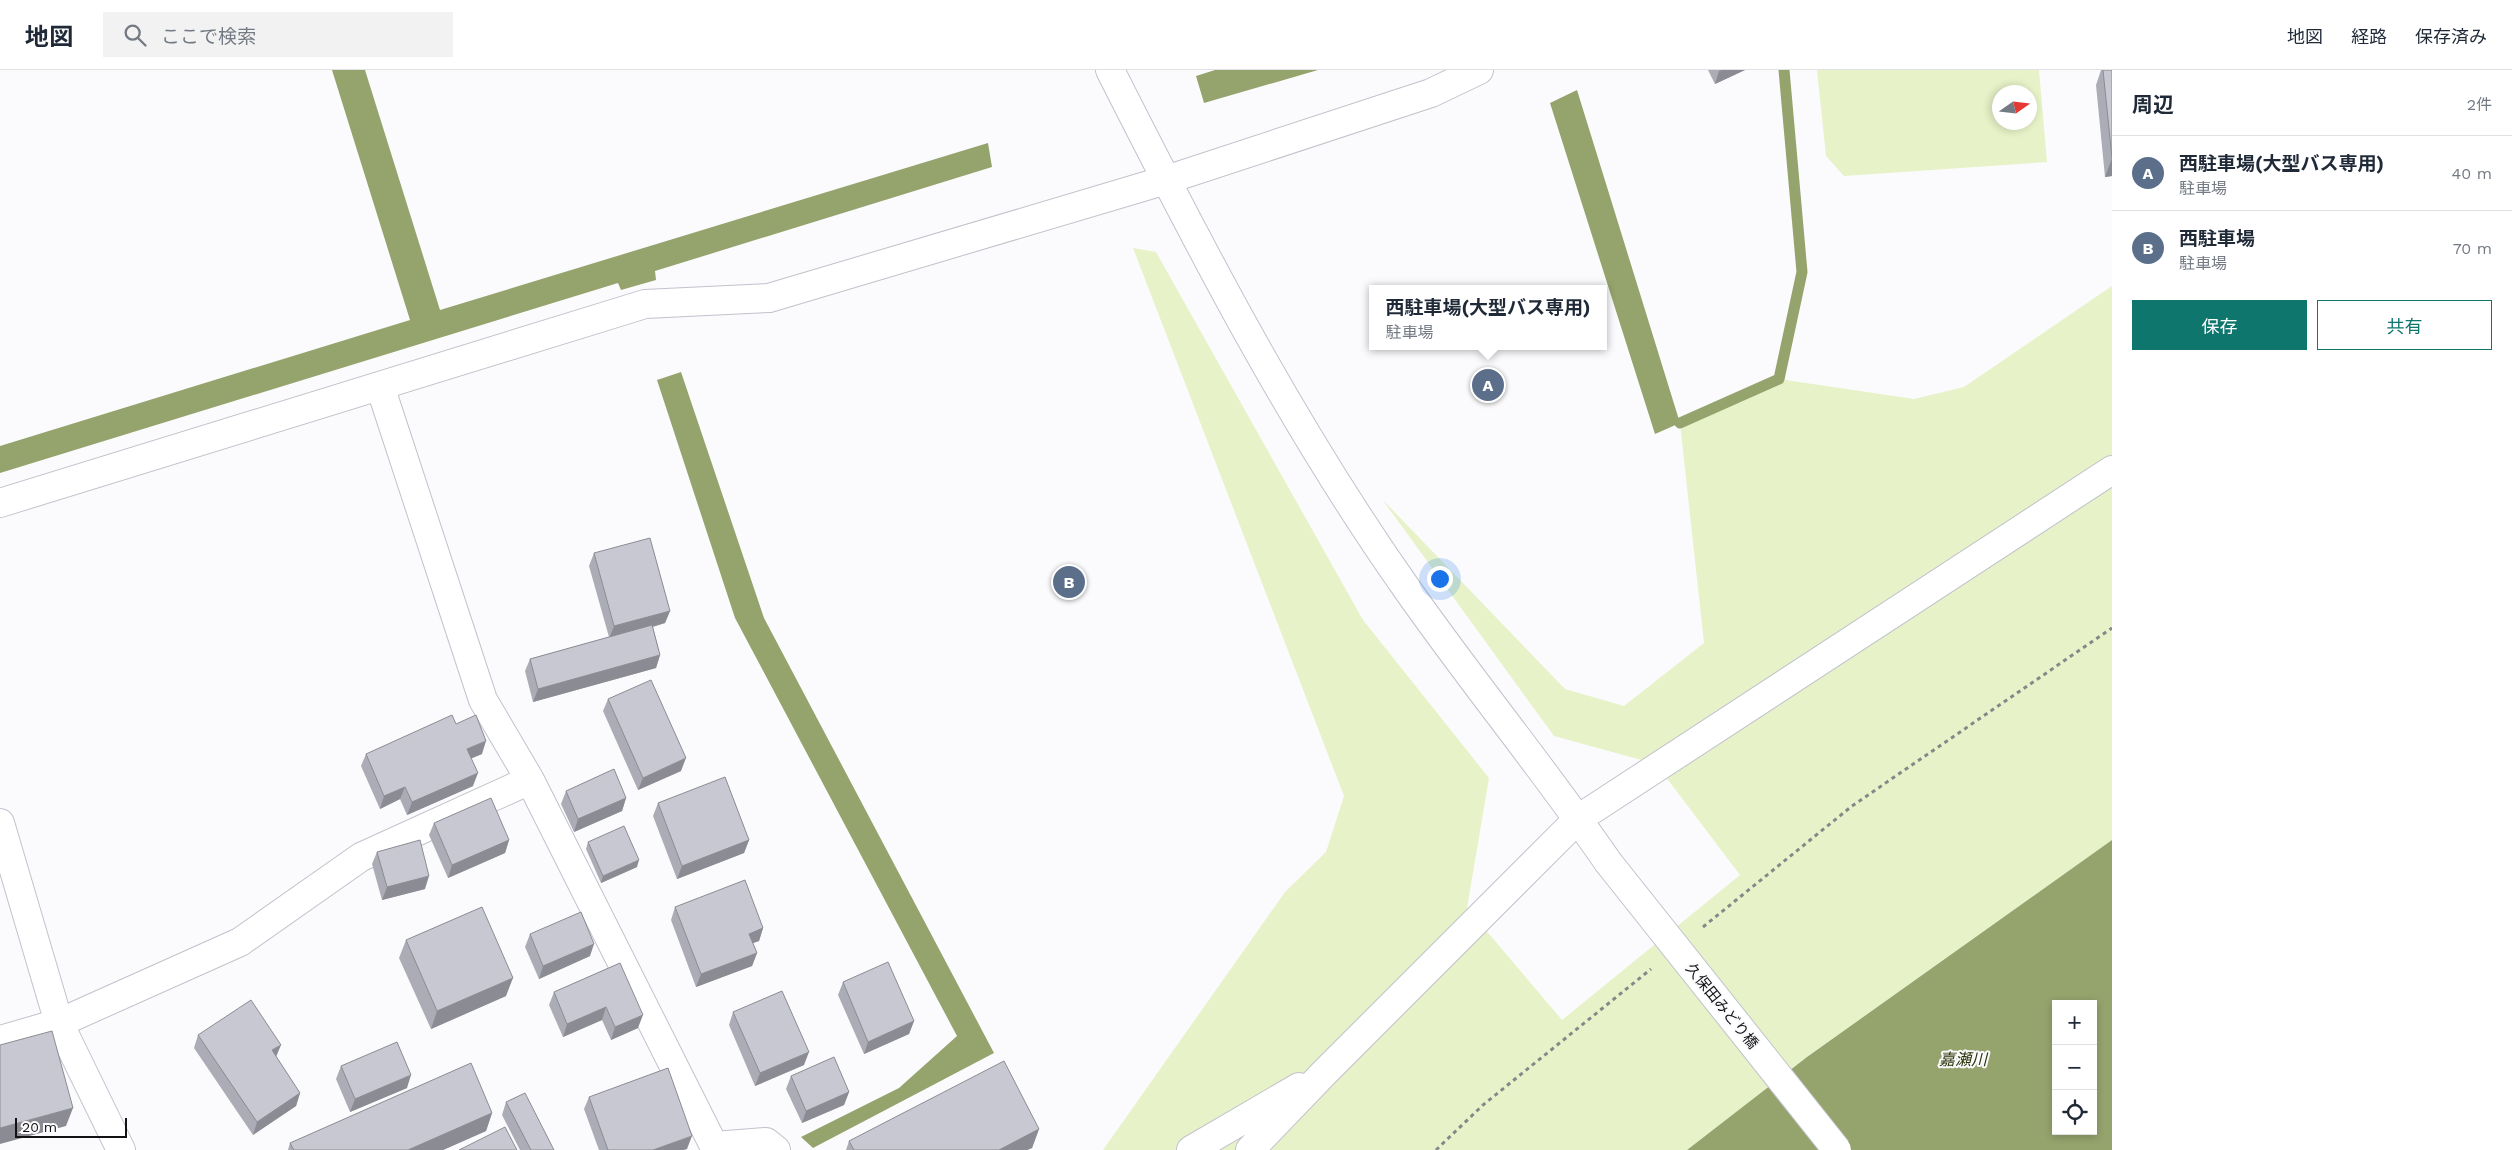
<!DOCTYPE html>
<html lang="ja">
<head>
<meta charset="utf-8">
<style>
  body { margin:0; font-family:"Work Sans","Noto Sans JP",sans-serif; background:#f2f2f3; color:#1f2937 }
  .controls { position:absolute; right:15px; bottom:15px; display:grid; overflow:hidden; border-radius:0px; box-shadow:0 2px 8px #0003 }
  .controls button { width:45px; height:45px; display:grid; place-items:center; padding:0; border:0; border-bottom:1px solid #e0e1e3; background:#fff; color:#1f2937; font:25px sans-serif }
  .compass { position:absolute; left:1992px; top:15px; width:45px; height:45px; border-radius:50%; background:#fff; box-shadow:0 2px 8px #0003; rotate:76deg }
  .scale { position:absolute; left:15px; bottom:12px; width:112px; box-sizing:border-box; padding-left:5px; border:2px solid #121215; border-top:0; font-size:14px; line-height:18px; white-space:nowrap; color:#121215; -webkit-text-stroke:4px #fbfbfd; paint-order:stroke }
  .you { position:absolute; left:1439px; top:508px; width:18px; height:18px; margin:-12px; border:4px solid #fff; border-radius:50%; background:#1a73e8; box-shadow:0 0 0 8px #1a73e833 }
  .badge { display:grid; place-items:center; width:32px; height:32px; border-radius:50%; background:#0f766e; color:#fff; font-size:16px; font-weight:700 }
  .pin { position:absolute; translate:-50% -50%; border:2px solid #fff; box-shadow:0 1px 5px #0006 }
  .popup { position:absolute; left:1369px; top:215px; width:238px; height:65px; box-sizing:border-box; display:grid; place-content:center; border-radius:0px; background:#fff; filter:drop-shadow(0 1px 4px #0005); font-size:16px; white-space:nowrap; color:#747a83 }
  .popup b { font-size:19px; color:#1f2937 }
  .popup::after { content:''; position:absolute; left:50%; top:100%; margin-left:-10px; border:10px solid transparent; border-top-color:#fff }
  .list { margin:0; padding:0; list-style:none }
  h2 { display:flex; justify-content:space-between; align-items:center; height:65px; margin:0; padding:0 20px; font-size:21px }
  h2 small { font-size:16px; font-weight:400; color:#747a83 }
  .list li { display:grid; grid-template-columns:32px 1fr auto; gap:15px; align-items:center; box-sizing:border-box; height:75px; padding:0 20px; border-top:1px solid #e0e1e3 }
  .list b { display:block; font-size:19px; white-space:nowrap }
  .list p { margin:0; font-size:16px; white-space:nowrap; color:#747a83 }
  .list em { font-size:16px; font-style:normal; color:#747a83 }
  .actions { display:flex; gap:10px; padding:15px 20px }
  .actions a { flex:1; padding:11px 0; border:1px solid #0f766e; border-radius:0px; text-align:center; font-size:18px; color:#0f766e }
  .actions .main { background:#0f766e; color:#fff }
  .icon { flex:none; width:28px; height:28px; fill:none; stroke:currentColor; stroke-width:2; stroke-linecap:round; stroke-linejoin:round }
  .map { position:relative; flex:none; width:2112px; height:1080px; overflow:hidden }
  header { display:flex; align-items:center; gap:30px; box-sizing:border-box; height:70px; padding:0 25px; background:#fff; border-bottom:1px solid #e0e1e3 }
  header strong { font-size:24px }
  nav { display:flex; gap:28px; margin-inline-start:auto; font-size:18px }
  .search { width:350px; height:45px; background:#f2f2f3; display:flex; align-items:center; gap:12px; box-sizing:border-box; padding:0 18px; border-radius:0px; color:#747a83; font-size:19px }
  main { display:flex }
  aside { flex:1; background:#fff }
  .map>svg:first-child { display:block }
  .green { fill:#e7f2c8; fill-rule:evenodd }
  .water { fill:#95a36d; fill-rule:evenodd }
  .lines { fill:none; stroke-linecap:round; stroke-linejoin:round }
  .stream { stroke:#95a36d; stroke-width:11 }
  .minor-casing { stroke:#c1c2cc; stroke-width:30 }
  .path { stroke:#878789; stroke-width:3; stroke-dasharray:4 4; stroke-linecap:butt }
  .minor { stroke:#fff; stroke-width:28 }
  .minor-bridge-casing { stroke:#c1c2cc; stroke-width:30; stroke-linecap:butt }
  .minor-bridge { stroke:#fff; stroke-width:28 }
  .wall { fill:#abacb5 }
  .shaded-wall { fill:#8b8c93 }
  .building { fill:#c7c8d2; stroke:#8b8c93 }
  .labels { text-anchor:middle; stroke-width:4; stroke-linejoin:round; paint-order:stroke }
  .street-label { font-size:15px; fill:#121215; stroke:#fbfbfd }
  .water-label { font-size:16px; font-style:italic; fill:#2b3409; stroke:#fbfbfd }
</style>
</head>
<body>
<header>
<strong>地図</strong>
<div class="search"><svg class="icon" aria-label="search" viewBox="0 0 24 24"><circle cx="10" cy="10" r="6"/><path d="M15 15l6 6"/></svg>ここで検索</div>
<nav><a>地図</a><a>経路</a><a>保存済み</a></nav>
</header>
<main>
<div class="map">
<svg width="2112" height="1080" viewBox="0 0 2112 1080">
  <rect width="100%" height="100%" fill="#fbfbfd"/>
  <!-- green -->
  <path class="green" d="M 1817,0 L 2039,0 L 2047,92 L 1844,106 L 1826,86 ZM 2030,22 L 2030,52 L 2000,52 L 2000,22 Z
    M 1133,178 L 1156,182 L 1363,550 L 1489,708 L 1467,838 L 1562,950 L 1740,805 L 1656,694 L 1554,666 L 1382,429 L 1565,619 L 1624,636 L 1704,573 L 1680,353 L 1779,309 L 1914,329 L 1964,317 L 2112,216 L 2112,770 L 1807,987 L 1687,1080 L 1103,1080 L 1285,822 L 1326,782 L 1344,726 Z"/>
  <!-- water -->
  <path class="water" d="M 332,0 L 365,0 L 440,240 L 988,73 L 992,97 L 655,201 L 656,210 L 621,220 L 618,213 L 0,403 L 0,376 L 410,250 Z
    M 1215,0 L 1318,0 L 1204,33 L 1196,6 Z
    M 1577,20 L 1680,353 L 1655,364 L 1550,33 Z
    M 681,302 L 764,548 L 994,983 L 813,1078 L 801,1067 L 899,1018 L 957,966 L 735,548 L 657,310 Z
    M 2112,770 L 2112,1080 L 1687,1080 L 1807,987 ZM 2056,934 L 2093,934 L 2093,1061 L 2056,1061 Z"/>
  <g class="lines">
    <!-- stream -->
    <path class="stream" d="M 1680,353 L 1779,309 L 1802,202 L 1784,0"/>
    <!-- minor casing -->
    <g class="minor-casing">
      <path id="minor" d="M 1110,0 C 1200,178 1292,356 1407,519 C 1472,612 1544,699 1608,792
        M 380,316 L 483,630 L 530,710 L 714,1076 L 766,1072 L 776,1080
        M 0,433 L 645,234 L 769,228 L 1166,110 L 1431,23 L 1479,0
        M 0,753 L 59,953 L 121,1080
        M 0,970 L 59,953 L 240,872 L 361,787 L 530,710
        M 1191,1080 L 1299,1017
        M 1250,1080 L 1326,1001 L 1578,749 L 2112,400"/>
    </g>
    <!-- path -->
    <path class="path" d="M 1703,857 L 1852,736 L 2112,558
      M 1436,1080 L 1483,1035 L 1651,899"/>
    <!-- minor -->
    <use href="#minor" class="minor"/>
    <!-- minor-bridge casing -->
    <g class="minor-bridge-casing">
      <path id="minor-bridge" d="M 1608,792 L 1837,1080"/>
    </g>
    <!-- minor-bridge -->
    <use href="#minor-bridge" class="minor-bridge"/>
  </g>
  <!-- wall -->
  <path class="wall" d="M 1708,0 L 1745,0 L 1715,14 Z
    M 2101,0 L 2112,0 L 2112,106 L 2105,107 L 2096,15 Z
    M 594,483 L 670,541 L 665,553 L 653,557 L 660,585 L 656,598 L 533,632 L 525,601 L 530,589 L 609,567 L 589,496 Z
    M 608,629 L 681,701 L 638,720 L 603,641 Z
    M 456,654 L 482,684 L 471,688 L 473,716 L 407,745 L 400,729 L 380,739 L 361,696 L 366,684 Z
    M 566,721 L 626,728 L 622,741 L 574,762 L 561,734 Z
    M 658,733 L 749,770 L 744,783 L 677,809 L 653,746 Z
    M 434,753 L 509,770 L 505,783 L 448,808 L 429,765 Z
    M 588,772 L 637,797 L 601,813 L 586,779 Z
    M 377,782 L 425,819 L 382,830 L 372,794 Z
    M 675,837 L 763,858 L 759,871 L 753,873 L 757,883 L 752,896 L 696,917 L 671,850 Z
    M 530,864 L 590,886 L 539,909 L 525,877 Z
    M 406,870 L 506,926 L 431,959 L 399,888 Z
    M 620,893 L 638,958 L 611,970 L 602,950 L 563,967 L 549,935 L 554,922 Z
    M 843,912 L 914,951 L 909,964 L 864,984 L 838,925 Z
    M 733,942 L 804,995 L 755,1016 L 729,955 Z
    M 198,965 L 276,987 L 300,1023 L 296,1036 L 253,1065 L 194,978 Z
    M 341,996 L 407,1018 L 350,1042 L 336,1009 Z
    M 791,1006 L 849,1022 L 844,1035 L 802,1053 L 786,1019 Z
    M 589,1027 L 687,1079 L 683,1080 L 599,1080 L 584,1039 Z
    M 506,1032 L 554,1080 L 520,1080 L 502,1045 Z
    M 492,1043 L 486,1061 L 443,1080 L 288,1080 L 290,1073 Z
    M 1039,1059 L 1032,1078 L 1027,1080 L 846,1080 L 849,1071 Z"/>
  <!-- shaded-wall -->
  <path class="shaded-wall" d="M 1722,0 L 1745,0 L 1715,14 L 1719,1 Z
    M 2112,88 L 2112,106 L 2105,107 Z
    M 670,541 L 665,553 L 609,569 L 614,556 Z
    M 660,585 L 656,598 L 533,632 L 538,619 Z
    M 486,671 L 482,684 L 463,692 L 467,679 Z
    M 686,688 L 681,701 L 638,720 L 643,708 Z
    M 478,703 L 473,716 L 407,745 L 412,732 Z
    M 405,717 L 400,729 L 380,739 L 384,726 Z
    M 626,728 L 622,741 L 574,762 L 578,749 Z
    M 509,770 L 505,783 L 448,808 L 452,795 Z
    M 749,770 L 744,783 L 677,809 L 682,796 Z
    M 639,790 L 637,797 L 601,813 L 603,806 Z
    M 429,806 L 425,819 L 382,830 L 387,817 Z
    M 763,858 L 759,871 L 744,876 L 749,864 Z
    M 594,874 L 590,886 L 539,909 L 543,896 Z
    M 757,883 L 752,896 L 696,917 L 701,904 Z
    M 513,908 L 506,926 L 431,959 L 437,941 Z
    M 606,937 L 602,950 L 563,967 L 567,954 Z
    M 643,945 L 638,958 L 611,970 L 615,957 Z
    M 914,951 L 909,964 L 864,984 L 868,972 Z
    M 281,975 L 276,987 L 272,980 Z
    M 809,982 L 804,995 L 755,1016 L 760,1003 Z
    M 411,1005 L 407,1018 L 350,1042 L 355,1029 Z
    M 849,1022 L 844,1035 L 802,1053 L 806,1041 Z
    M 300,1023 L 296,1036 L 253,1065 L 257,1052 Z
    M 73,1038 L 66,1056 L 0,1074 L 0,1058 Z
    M 492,1043 L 486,1061 L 443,1080 L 408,1080 Z
    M 1039,1059 L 1032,1078 L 1027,1080 L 999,1080 Z
    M 692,1066 L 687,1079 L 683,1080 L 653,1080 Z"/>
  <!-- building -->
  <path class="building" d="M 2103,0 L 2112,0 L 2112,88 Z
    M 650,468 L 670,541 L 614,556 L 594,483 Z
    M 652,555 L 660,585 L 538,619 L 530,589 Z
    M 651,610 L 686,688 L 643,708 L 608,629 Z
    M 452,645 L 456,654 L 476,645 L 486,671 L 467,679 L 478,703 L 412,732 L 405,717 L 384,726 L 366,684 Z
    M 614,699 L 626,728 L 578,749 L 566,721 Z
    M 725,707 L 749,770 L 682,796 L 658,733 Z
    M 491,728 L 509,770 L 452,795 L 434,753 Z
    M 624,756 L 639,790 L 603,806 L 588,772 Z
    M 420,770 L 429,806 L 387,817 L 377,782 Z
    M 745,810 L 763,858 L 749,864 L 757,883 L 701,904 L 675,837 Z
    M 482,837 L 513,908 L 437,941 L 406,870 Z
    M 581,842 L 594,874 L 543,896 L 530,864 Z
    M 888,892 L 914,951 L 868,972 L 843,912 Z
    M 620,893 L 643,945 L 615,957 L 606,937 L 567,954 L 554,922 Z
    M 782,921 L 809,982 L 760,1003 L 733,942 Z
    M 251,930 L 281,975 L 272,980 L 300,1023 L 257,1052 L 198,965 Z
    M 52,961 L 73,1038 L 0,1058 L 0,975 Z
    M 397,972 L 411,1005 L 355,1029 L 341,996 Z
    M 834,987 L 849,1022 L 806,1041 L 791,1006 Z
    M 1004,991 L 1039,1059 L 999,1080 L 854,1080 L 849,1071 Z
    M 471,993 L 492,1043 L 408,1080 L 294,1080 L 290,1073 Z
    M 668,998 L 692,1066 L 653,1080 L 608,1080 L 589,1027 Z
    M 525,1023 L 554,1080 L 531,1080 L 506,1032 Z
    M 505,1057 L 517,1080 L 459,1080 Z"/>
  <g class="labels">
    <!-- street labels -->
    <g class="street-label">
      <text transform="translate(1722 936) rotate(51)" y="5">久保田みどり橋</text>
    </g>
    <!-- water labels -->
    <g class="water-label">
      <text x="1963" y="995">嘉瀬川</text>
    </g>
  </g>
</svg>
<div class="controls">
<button>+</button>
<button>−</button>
<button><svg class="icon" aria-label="locate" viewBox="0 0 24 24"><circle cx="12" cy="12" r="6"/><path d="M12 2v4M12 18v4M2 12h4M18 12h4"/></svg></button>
</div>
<svg class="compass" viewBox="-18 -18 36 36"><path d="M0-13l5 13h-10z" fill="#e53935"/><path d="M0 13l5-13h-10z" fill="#747a83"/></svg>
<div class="scale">20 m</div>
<div class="you"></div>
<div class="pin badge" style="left:1488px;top:315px;background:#5c6f8a">A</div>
<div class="popup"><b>西駐車場(大型バス専用)</b>駐車場</div>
<div class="pin badge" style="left:1069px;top:512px;background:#5c6f8a">B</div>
</div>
<aside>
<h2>周辺<small>2件</small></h2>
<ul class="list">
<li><span class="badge" style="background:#5c6f8a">A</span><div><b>西駐車場(大型バス専用)</b><p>駐車場</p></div><em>40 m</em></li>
<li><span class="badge" style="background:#5c6f8a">B</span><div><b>西駐車場</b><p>駐車場</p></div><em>70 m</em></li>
</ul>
<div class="actions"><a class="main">保存</a><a>共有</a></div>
</aside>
</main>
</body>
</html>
